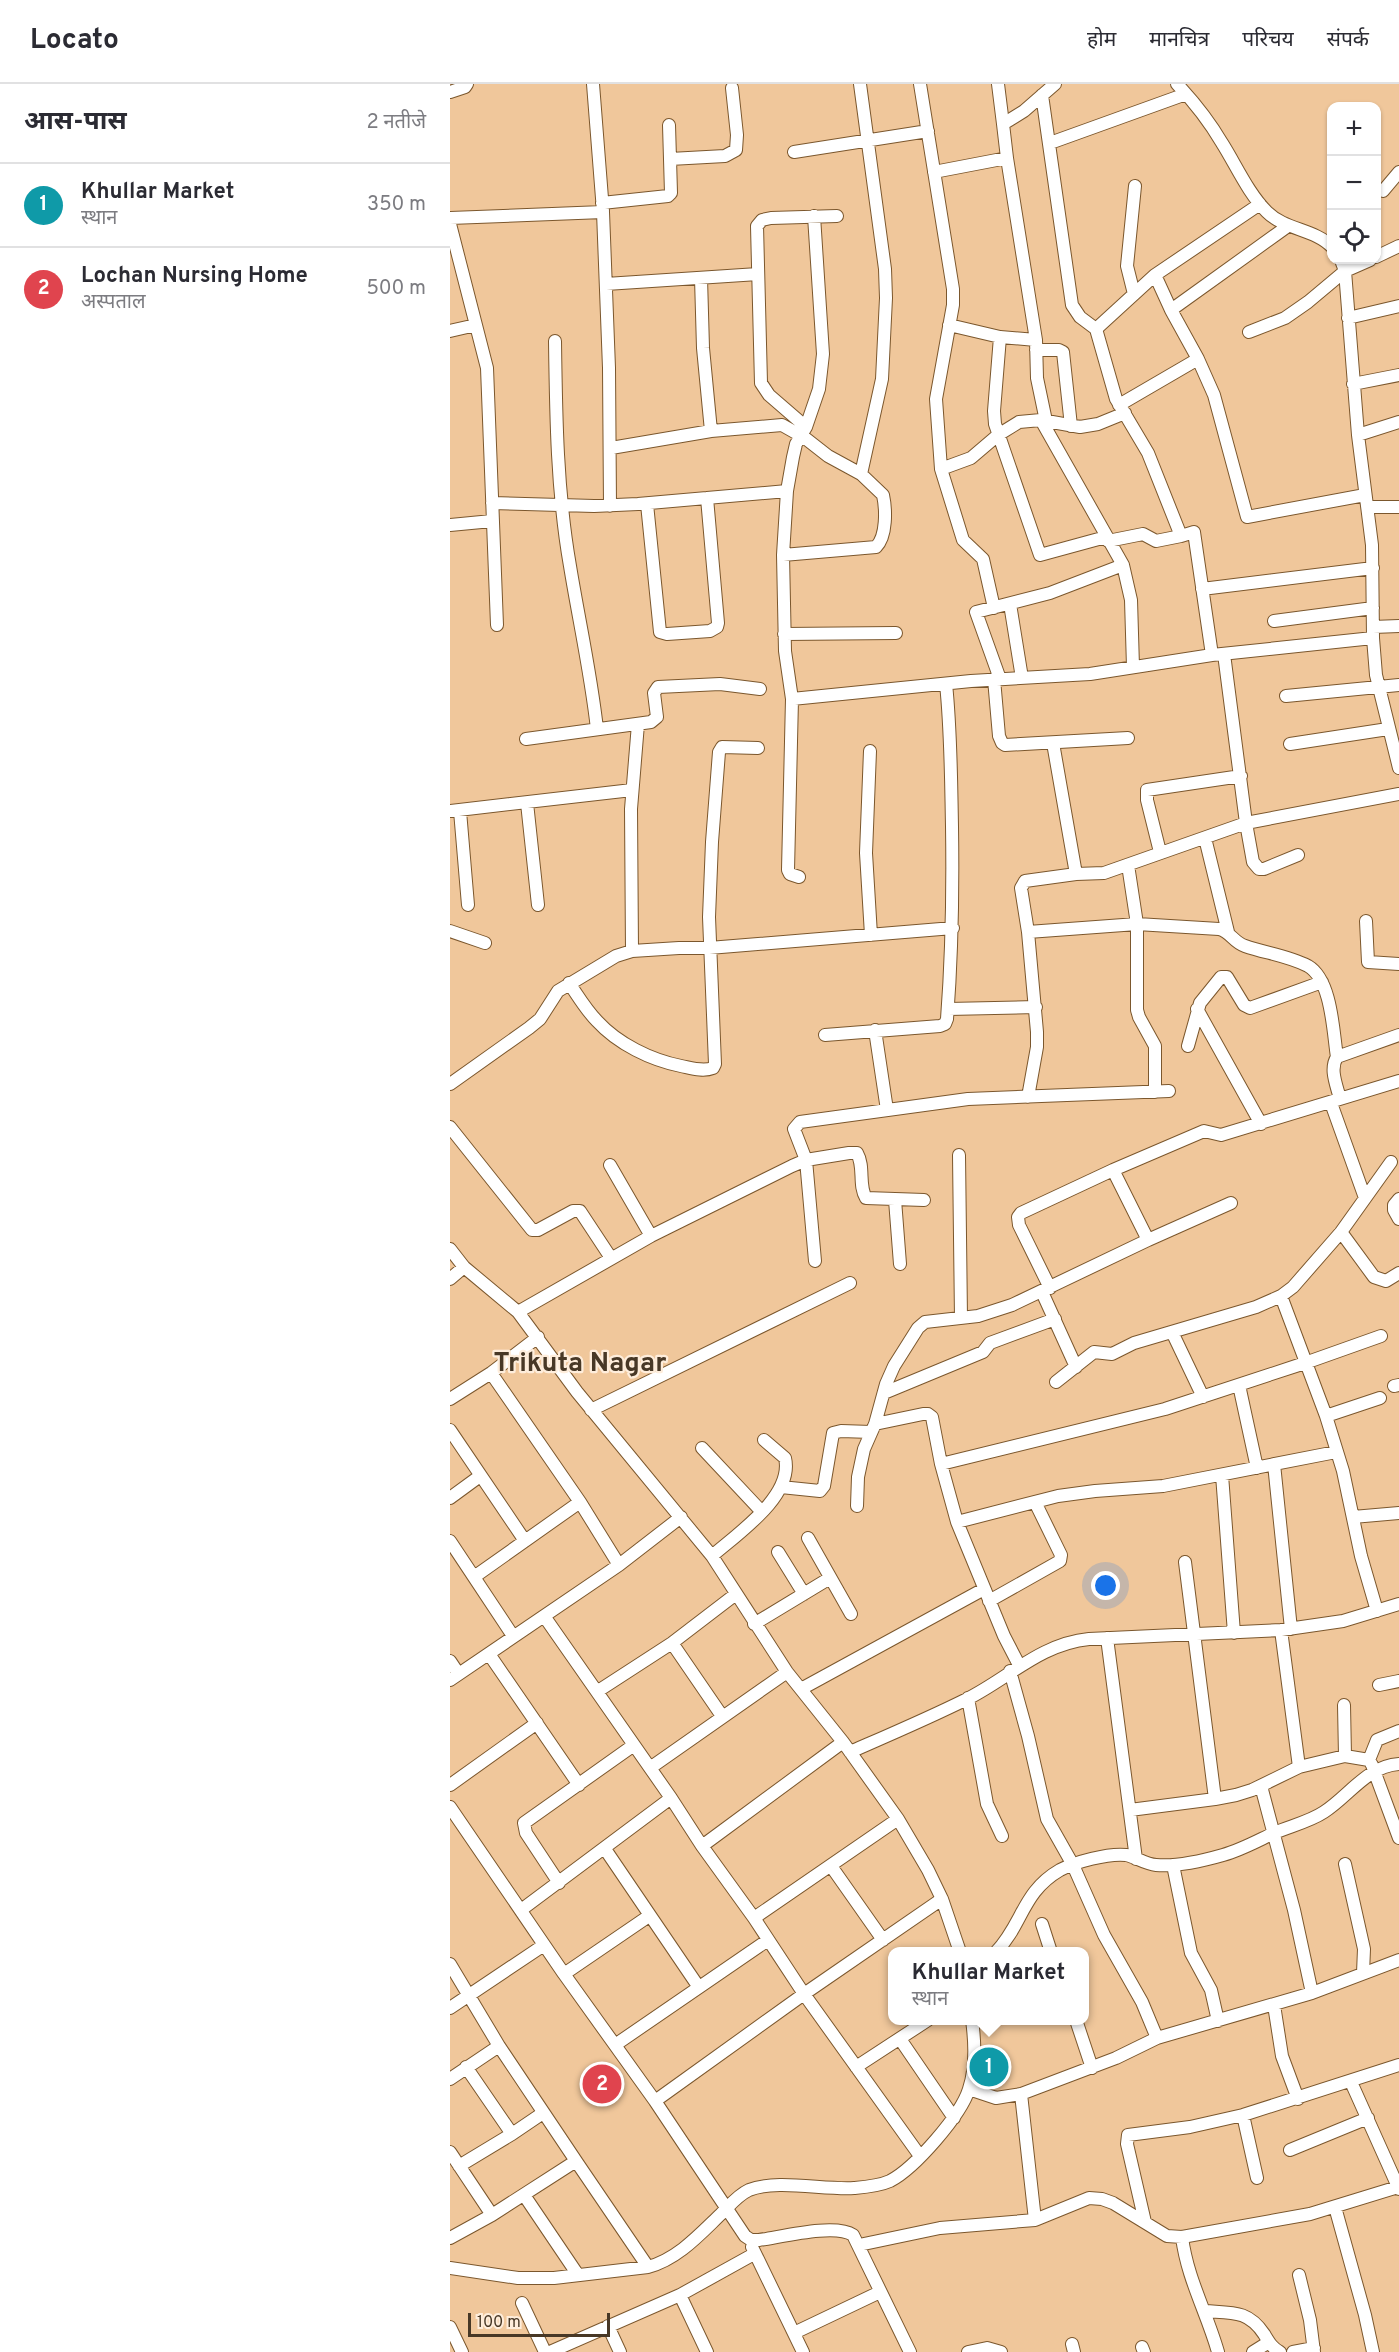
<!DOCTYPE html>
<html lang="hi">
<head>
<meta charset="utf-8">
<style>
  body { margin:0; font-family:Overpass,"Noto Sans Devanagari",sans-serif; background:#f7f7f7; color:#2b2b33 }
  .controls { position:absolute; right:18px; top:18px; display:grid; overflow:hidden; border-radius:12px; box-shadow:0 2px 4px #0004 }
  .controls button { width:54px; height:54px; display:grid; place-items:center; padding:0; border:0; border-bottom:2px solid #e1e1e2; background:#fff; color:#2b2b33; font:30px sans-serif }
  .scale { position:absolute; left:18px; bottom:15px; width:142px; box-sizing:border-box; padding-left:6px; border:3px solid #483826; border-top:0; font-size:16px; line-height:21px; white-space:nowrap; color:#483826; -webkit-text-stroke:4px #feeddb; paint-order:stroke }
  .you { position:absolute; left:656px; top:1502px; width:21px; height:21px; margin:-15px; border:4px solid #fff; border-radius:50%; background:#1a73e8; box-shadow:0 0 0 9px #1a73e833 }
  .badge { display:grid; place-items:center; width:39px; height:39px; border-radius:50%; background:#d93025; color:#fff; font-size:20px; font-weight:700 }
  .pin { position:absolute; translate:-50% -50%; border:3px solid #fff; box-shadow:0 2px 6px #0006 }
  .popup { position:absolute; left:438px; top:1863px; width:201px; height:78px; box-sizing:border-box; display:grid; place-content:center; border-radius:12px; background:#fff; filter:drop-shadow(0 2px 4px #0005); font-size:20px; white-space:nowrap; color:#7c7c81 }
  .popup b { font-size:22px; color:#2b2b33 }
  .popup::after { content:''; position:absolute; left:50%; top:100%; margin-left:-12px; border:12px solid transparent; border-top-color:#fff }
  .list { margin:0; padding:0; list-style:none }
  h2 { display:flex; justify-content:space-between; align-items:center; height:78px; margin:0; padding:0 24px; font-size:26px }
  h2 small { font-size:20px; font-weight:400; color:#7c7c81 }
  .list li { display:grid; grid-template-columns:39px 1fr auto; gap:18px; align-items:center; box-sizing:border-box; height:84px; padding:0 24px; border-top:2px solid #e1e1e2 }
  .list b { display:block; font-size:22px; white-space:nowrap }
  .list p { margin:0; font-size:20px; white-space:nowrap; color:#7c7c81 }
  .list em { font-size:20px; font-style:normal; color:#7c7c81 }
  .icon { flex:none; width:33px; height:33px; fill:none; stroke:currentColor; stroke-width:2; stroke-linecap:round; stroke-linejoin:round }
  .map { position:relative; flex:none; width:949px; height:2268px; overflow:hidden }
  header { display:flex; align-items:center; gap:36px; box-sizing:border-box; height:84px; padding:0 30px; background:#fff; border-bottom:2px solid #e1e1e2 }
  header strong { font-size:28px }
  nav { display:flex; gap:33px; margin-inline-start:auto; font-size:21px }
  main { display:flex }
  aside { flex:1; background:#fff }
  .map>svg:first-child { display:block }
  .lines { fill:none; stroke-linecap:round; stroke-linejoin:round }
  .minor-casing { stroke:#7b572d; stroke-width:14 }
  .minor { stroke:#fff; stroke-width:12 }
  .labels { text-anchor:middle; stroke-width:4.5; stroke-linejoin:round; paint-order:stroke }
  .district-label { font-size:27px; font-weight:bold; fill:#483826; stroke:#feeddb }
</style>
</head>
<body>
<header>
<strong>Locato</strong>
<nav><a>होम</a><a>मानचित्र</a><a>परिचय</a><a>संपर्क</a></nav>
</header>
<main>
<aside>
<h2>आस-पास<small>2 नतीजे</small></h2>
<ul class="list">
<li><span class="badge" style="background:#0f9aa8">1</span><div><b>Khullar Market</b><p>स्थान</p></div><em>350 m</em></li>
<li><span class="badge" style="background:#e0444e">2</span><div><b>Lochan Nursing Home</b><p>अस्पताल</p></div><em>500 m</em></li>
</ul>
</aside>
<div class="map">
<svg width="949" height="2268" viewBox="0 0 949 2268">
  <rect width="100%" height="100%" fill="#f0c79b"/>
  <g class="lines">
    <!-- minor casing -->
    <g class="minor-casing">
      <path id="minor" d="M 143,0 L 153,127
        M 410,0 L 435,185 L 436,214 L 432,295 L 411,390
        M 470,0 L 503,205 L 503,221 L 486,315 L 491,385
        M 548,0 L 553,40
        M 727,0 C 744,18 759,37 772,59 C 786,81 798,109 817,128 C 835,146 865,145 882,163
        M 0,8 L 15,3 L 17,0
        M 592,11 L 622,221 L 630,233 L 646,245 L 666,315 L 698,369 L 731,452 L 744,448 L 762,571
        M 600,59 L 736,10
        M 344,68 L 478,47
        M 220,75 L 275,72 L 286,66 L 287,51 L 282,4
        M 484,88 L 557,74
        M 933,107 L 949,88
        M 152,119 L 218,112 L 221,109 L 219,41
        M 0,134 L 153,128 L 159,284 L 160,422
        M 0,140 L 37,284 L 47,541
        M 926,173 L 949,162
        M 891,176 L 895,187 L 908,351 L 922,461 L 923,554 L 926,591 L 949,684
        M 705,191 L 721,226 L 748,275 L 764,311 L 797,433 L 915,411
        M 251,194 L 253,264 L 261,347
        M 156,200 L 308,190
        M 684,210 L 677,182 L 685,102
        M 721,226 L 838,142
        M 898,234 L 949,222
        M 499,241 L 550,253 L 586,256
        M 646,245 L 705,191 L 810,120
        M 0,247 L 26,241
        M 799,248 L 835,234 L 858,218 L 895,187 L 920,176
        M 550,253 L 544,327 L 545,340 L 590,471 L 656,453
        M 105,257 C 106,333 107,408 120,482 C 129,537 141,590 147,645
        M 586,266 L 609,266 L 613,268 L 621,342
        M 903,300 L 949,291
        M 669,321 L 748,275
        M 591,336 L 673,481 L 681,516 L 683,583
        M 596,337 L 587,294 L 586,256 L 557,74 L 553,40 L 574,27 L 605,0
        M 356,343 L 319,311 L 311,299 L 307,142 L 312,136 L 321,134 L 387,132
        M 908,351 L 949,338
        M 161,364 L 261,347 L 332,341 L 355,354 L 378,372 L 411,390 L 433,411 C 436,425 437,452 426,463 L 333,471
        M 42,419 L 144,422 L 188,420 L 337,407
        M 197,420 L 210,548 L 217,550 L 260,547 L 267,543 L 268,539 L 257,414
        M 918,423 L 949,423
        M 0,441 L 42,437
        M 658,457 L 693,450 L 706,457 L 731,452
        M 752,505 L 923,484
        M 560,520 L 572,594
        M 544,524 L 533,475 L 513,456 L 491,385 L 521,374 L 548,351 L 569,338 L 591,336 L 630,343 L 648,340 L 675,329
        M 824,537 L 923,524
        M 923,543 L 949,542
        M 334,550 L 446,549
        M 774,570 L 796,739 L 803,778 L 809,785 L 814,785 L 848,771
        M 544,595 L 549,652 L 552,659 L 555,661 L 678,654
        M 550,595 L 526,528 L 600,509 L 673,481
        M 836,612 L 949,601
        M 342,615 L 521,597 L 640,590 L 762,571 L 923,554
        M 76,655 L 201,638 L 207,633 L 204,609 L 208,603 L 270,600 L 310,605
        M 603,659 L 626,790
        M 840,660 L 938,645
        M 420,667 L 416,769 L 421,851
        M 77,719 L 88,821
        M 0,727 L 182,706
        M 10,727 L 18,821
        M 755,754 L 778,848
        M 710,768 L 697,716 L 697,706 L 791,692
        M 678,781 L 687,840 L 687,926 L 689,933 L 705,962 L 705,1008
        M 349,793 L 340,790 L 338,786 L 342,615 L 335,567 L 333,471 L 337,407 L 343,373 L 346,360 L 356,343 L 369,305 L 373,270 L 364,132
        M 916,837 L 918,878 L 949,880
        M 0,847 L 35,859
        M 578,848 L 687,840 L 769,845 C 781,848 783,858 795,862 C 815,869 839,872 858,882 C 882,896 883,948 887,973
        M 182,867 L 181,725 L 188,640
        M 119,899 C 128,912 136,926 147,937 C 168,960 201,976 231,982 C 241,984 253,988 263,984 L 265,980 L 259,833 L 262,758 L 269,668 L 272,663 L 308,664
        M 498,925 L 586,923
        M 747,925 L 811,1040
        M 425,946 L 437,1026
        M 375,951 L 490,942 L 495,940 L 497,935 C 502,870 503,807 502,742 C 501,694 501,647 496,600
        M 738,962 L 750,919 L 771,893 L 777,893 L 794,921 L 800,924 L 872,898
        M 0,1000 L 79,944 L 90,935 L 108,907 L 166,872 L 182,867 L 229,864 L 259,864 L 503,844
        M 578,1013 L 587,963 L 587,948 L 578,848 L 571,804 L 575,797 L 626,790 L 654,789 L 796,739 L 949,710
        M 890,1015 C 887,1002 879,985 887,973 L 949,951
        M 881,1019 L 915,1114
        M 0,1043 L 82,1146 L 88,1146 L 123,1127 L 130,1127 L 161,1174
        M 509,1071 L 511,1234
        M 160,1081 L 201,1152
        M 663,1086 L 698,1156
        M 949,1115 L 944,1121 L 944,1126 L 949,1135
        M 445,1116 L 450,1180
        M 891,1148 L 924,1193 L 936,1197 L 949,1189
        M 0,1165 L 14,1183 L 68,1228 L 127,1308 L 262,1472 L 337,1588 L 393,1658 L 448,1735 L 478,1786 L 492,1815 L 510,1868
        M 365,1177 L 356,1076 L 344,1045 L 350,1038 L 518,1015 L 719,1007
        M 0,1195 L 14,1183
        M 600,1204 L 569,1141 L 568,1133 L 571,1129 L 663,1086 L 754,1047 L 771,1051 L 949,997
        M 592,1208 L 626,1283
        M 831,1212 L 876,1332 L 893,1387 L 911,1472 L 927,1527
        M 68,1228 L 201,1152 L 342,1082 L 356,1076 L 399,1069 L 407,1069 C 415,1083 408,1101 416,1114 L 474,1116
        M 722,1248 L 753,1313
        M 41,1289 L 130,1418 L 169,1481
        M 606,1298 L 644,1268 L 662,1270 L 684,1259 L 806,1223 L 831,1212 L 843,1203 L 891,1148 L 941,1078
        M 789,1301 L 807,1384
        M 944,1302 L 949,1301
        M 434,1309 L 533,1268 L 540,1259 L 605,1235
        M 0,1315 L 41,1289 L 88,1253
        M 141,1326 L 400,1199
        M 876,1332 L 930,1314
        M 425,1340 L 473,1330 L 478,1330 L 482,1333 L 491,1380 L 507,1438 L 554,1552 L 569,1581
        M 0,1346 L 75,1457
        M 252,1364 L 312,1428
        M 491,1380 L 715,1325 L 855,1279 L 931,1252
        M 824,1380 L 841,1545
        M 772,1391 L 784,1549
        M 331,1403 L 370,1407 L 374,1402 L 383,1349 L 391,1347 L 421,1348
        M 0,1414 L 30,1392
        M 407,1422 L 408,1393 L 414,1365 L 425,1340 L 436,1300 L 444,1282 L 468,1244 L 475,1238 L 528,1232 L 562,1221 L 698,1156 L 781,1119
        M 903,1433 L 949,1429
        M 507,1438 L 608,1412 L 645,1407 L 713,1402 L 886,1368
        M 358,1454 L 401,1530
        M 0,1457 L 63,1552
        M 328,1468 L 354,1510
        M 262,1472 C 287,1450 344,1412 335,1374 L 314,1356
        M 735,1478 L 765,1715
        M 24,1493 L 130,1418
        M 539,1517 L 610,1477 L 611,1471 L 585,1418
        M 94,1532 L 221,1714 L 252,1762 L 304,1834 L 354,1910 L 470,2072
        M 304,1540 L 380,1494
        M 831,1546 L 849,1683
        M 657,1554 L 686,1775
        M 222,1559 L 272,1632
        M 39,1570 L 129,1701
        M 0,1577 L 8,1589
        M 560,1587 L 578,1652 L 597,1735 L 623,1781 L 654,1851 L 692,1918 L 707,1954
        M 0,1596 L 169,1481 L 231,1433
        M 929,1601 L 949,1597
        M 351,1605 L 534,1505
        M 148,1607 L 222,1559 L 286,1510
        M 518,1614 L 537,1720 L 552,1752
        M 894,1621 L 895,1672
        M 400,1668 C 439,1651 479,1634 517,1615 C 559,1594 590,1560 639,1555 L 831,1546 L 893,1537 L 949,1520
        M 919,1676 L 927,1656 L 949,1647
        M 200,1684 L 337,1588
        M 0,1701 L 87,1639
        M 811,1702 L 844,1826 L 862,1909
        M 0,1723 L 114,1890 L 205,2017 L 295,2152 L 301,2156 L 309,2156 C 331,2153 385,2139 403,2151 L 460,2268
        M 680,1726 L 765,1715 L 786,1711 L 802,1706 L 849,1683 L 895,1672 L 919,1676 L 922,1681 L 949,1754
        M 252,1762 L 393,1658
        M 155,1765 L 248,1902
        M 895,1780 L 914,1865 L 913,1889
        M 723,1781 L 741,1869 L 761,1906 L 768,1937
        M 381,1782 L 433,1856
        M 109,1799 L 76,1749 L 74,1739 L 184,1661
        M 71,1826 L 221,1714
        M 304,1834 L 448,1735
        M 592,1840 L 601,1868
        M 546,1868 C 573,1840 572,1808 610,1786 C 625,1778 658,1769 676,1771 C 686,1773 695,1780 706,1781 C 728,1783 752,1777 773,1771 C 791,1766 807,1757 824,1749 C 840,1742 859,1738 874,1728 C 899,1712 917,1682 949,1680
        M 0,1880 L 49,1962 L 126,2077
        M 114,1890 L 199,1832
        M 824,1921 L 832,1972 L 848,2015
        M 0,1924 L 94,1861
        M 626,1936 L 642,1984
        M 450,1955 L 504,2034
        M 165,1961 L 318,1856
        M 406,1983 L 478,1936
        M 0,1995 L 49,1962
        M 901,1998 L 949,2105
        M 519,2005 L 546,2014 L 571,2010 L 666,1974 L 707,1954 L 862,1909 L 949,1876
        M 571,2010 L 585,2136
        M 205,2017 L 354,1910 L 492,1815
        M 793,2031 L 807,2094
        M 62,2050 L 93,2029
        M 840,2066 L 918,2034
        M 0,2068 L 42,2131
        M 9,2082 L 62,2050 L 16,1983
        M 74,2111 L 128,2191
        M 885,2123 L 915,2231 L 923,2268
        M 695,2138 L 677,2060 L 678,2051 L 740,2043 L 793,2031 L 949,1981
        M 732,2153 C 737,2194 757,2229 768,2268
        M 0,2154 L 42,2131 L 126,2077 L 198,2183
        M 409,2161 L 490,2144 L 585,2136 L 639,2114 L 652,2115 L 663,2119 L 717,2152 L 732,2153 L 860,2130 L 948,2103
        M 302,2163 L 353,2268
        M 0,2184 L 68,2194 L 104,2194 L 198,2183 C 228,2175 250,2150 271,2130 C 280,2121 288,2111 299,2106 C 326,2095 374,2106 404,2104 C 416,2103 429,2102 440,2097 C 465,2084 511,2031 519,2005 C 526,1984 525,1958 522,1936
        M 849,2191 L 860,2236 L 864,2268
        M 230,2211 L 257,2268
        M 72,2219 L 95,2268
        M 755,2227 C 782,2229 798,2226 814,2250 C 819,2258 822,2264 830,2268
        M 158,2242 L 170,2268
        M 0,2243 L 12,2268
        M 344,2249 L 430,2208
        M 622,2260 L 624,2268
        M 692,2263 L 694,2268
        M 100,2268 L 230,2211 L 304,2170
        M 518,2268 L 537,2264 L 551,2268
        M 803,2268 L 819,2258
        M 843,2268 L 864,2264"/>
    </g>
    <!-- minor -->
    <use href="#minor" class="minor"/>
  </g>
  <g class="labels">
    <!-- district labels -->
    <g class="district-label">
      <text x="130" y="1287">Trikuta Nagar</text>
    </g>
  </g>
</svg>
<div class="controls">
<button>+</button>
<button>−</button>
<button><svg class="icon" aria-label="locate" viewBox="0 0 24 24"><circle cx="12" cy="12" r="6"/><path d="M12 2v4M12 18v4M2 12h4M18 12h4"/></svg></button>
</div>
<div class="scale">100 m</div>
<div class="you"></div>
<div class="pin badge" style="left:539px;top:1983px;background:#0f9aa8">1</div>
<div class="popup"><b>Khullar Market</b>स्थान</div>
<div class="pin badge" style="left:152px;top:2000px;background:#e0444e">2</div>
</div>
</main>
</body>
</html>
